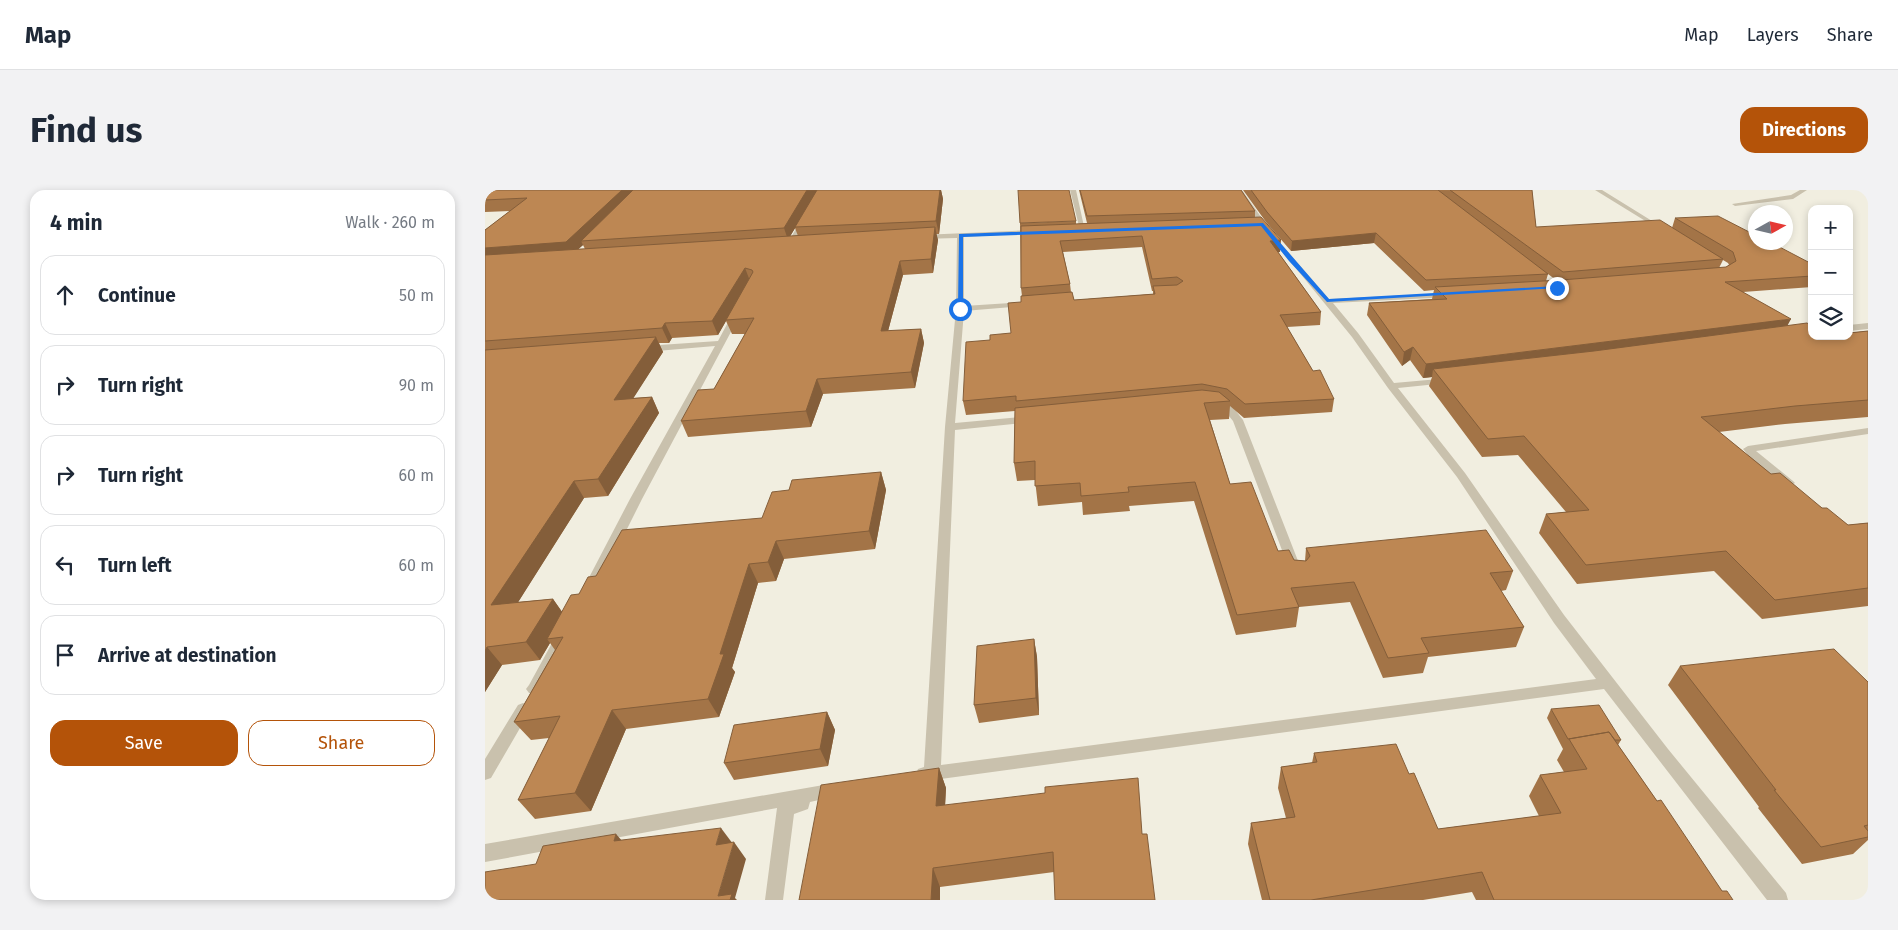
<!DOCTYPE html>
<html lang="en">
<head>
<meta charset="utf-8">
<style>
  body { margin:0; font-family:"Fira Sans",sans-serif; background:#f2f2f3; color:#1f2937 }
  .controls { position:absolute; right:15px; top:15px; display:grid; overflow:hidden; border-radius:10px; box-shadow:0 2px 8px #0003 }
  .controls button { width:45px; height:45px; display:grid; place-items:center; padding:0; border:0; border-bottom:1px solid #e0e1e3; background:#fff; color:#1f2937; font:25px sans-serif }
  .compass { position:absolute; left:1263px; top:15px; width:45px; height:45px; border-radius:50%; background:#fff; box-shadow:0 2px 8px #0003; rotate:82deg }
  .stop { position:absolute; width:15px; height:15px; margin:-11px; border:4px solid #1a73e8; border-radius:50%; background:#fff }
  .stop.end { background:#1a73e8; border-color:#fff; box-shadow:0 1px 5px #0008 }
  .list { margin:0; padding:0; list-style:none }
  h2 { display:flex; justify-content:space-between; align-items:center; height:65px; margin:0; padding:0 20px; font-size:21px }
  h2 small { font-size:16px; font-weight:400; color:#747a83 }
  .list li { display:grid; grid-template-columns:32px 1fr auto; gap:15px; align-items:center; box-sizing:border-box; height:80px; margin:0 10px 10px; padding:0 10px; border:1px solid #e0e1e3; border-radius:15px }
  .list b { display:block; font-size:19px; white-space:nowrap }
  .list em { font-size:16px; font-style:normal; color:#747a83 }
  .actions { display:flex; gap:10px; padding:15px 20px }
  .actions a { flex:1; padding:11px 0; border:1px solid #b45309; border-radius:15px; text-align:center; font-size:18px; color:#b45309 }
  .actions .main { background:#b45309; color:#fff }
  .icon { flex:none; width:28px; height:28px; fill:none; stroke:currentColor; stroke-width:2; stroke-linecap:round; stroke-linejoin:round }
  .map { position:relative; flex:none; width:1383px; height:710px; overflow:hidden; border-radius:15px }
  header { display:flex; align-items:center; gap:30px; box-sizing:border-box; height:70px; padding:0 25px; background:#fff; border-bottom:1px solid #e0e1e3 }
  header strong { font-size:24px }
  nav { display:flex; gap:28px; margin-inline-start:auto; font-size:18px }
  .intro { display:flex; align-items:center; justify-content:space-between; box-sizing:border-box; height:120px; padding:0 30px }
  h1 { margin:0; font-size:35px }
  .button { padding:12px 22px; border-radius:15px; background:#b45309; color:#fff; font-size:18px; font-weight:700 }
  main { display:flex; gap:30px; padding:0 30px }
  aside { flex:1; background:#fff; border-radius:15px; box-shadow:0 2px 8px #0003 }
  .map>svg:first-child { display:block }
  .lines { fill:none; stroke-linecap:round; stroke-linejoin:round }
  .street { fill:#c9c1ad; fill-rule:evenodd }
  .wall { fill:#a37447; fill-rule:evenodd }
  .shaded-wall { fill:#845e3a }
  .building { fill:#bd8753; stroke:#845e3a }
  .route { fill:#1a73e8 }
</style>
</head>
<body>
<header>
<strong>Map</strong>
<nav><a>Map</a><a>Layers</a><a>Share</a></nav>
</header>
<div class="intro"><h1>Find us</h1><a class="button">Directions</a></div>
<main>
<aside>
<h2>4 min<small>Walk · 260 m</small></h2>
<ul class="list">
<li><svg class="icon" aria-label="ahead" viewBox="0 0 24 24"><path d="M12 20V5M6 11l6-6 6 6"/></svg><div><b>Continue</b></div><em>50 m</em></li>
<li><svg class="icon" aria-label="right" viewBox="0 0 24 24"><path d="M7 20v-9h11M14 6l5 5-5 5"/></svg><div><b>Turn right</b></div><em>90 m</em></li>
<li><svg class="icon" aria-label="right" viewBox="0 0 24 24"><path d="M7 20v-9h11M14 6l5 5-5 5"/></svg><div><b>Turn right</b></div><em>60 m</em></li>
<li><svg class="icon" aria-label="left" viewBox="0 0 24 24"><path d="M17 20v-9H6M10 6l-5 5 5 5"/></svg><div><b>Turn left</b></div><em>60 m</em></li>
<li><svg class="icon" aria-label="arrive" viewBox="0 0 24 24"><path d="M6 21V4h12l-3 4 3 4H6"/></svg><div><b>Arrive at destination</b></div></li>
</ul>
<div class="actions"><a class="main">Save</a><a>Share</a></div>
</aside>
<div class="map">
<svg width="1383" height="710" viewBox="0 0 1383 710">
  <rect width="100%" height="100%" fill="#f1eee0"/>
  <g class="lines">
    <!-- street -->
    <path class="street" d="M 334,0 L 340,0 L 310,54 L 303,56 L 302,54 Z
      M 585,0 L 591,0 L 600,41 L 595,40 Z
      M 751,0 L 757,0 L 781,34 L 780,35 L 776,35 Z
      M 1110,0 L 1117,0 L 1180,39 L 1175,40 Z
      M 1315,0 L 1322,0 L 1308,9 L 1250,16 L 1247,14 L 1306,5 Z
      M 551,40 L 553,41 L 553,43 L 479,47 L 479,116 L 540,112 L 544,114 L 540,116 L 479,121 L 470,233 L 547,226 L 552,229 L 547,232 L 470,240 L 456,575 L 1111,489 L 1069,433 L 972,287 L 903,198 L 867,147 L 783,44 L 782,43 L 785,41 L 844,109 L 968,103 L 968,107 L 965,107 L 848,113 L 873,143 L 909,193 L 965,188 L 965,192 L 962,193 L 913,198 L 980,283 L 1079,425 L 1183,559 L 1301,703 L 1303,710 L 1282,710 L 1119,499 L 441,591 L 433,589 L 431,584 L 433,579 L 439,577 L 460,237 L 471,119 L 472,48 L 436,49 L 433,47 L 436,45 Z
      M 252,120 L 256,123 L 157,309 L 111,401 L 109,404 L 99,404 L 97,401 L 145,309 L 230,156 L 160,162 L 156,159 L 160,156 L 233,151 L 248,123 Z
      M 1383,133 L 1383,139 L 1364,141 L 1364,135 Z
      M 729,210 L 747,216 L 758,230 L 815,376 L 814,379 L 804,379 L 803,376 L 748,231 L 739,220 L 724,213 Z
      M 1383,238 L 1383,244 L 1271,261 L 1308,291 L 1310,293 L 1304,296 L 1269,272 L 1258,259 L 1263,256 Z
      M 78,441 L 83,442 L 85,446 L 54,503 L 49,505 L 44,503 L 41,499 L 44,495 L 73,442 Z
      M 38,513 L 43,515 L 46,519 L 6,588 L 0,590 L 0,569 L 33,515 Z
      M 350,593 L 356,595 L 358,600 L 356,605 L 325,612 L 323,619 L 309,624 L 298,710 L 280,710 L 292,618 L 0,672 L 0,654 Z"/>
  </g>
  <!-- wall -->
  <path class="wall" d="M 0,0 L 456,0 L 458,9 L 454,44 L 451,44 L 453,50 L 448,83 L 418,85 L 403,141 L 436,139 L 439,153 L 430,198 L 338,204 L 326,237 L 203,247 L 196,231 L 229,199 L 260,144 L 247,144 L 241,131 L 233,145 L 187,148 L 184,153 L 174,153 L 178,162 L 148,208 L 167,207 L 174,223 L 123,306 L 99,308 L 33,412 L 68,409 L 77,422 L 111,386 L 277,328 L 304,300 L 396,282 L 401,300 L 390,359 L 299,369 L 291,391 L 273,393 L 247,478 L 250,482 L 234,527 L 141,539 L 106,621 L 50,629 L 33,610 L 64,548 L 46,550 L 29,532 L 70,460 L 65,453 L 55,470 L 17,475 L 0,502 L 0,40 L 25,21 L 0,22 ZM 310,38 L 313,46 L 305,46 ZM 98,55 L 100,59 L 93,59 Z
    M 594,0 L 756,0 L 770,21 L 770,27 L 795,62 L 793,62 L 836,122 L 835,135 L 802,137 L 828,181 L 849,209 L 847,222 L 759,228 L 745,216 L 744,229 L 725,230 L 745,294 L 793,361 L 809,370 L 820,371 L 821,358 L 1028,381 L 1021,400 L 1016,401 L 1039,437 L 1031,457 L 943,467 L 938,483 L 898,488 L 865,412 L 814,417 L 811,437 L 751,445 L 709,311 L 644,316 L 645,321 L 598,325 L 597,312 L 553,316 L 550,290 L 532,291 L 529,273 L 530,221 L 481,225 L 478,211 L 505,150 L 526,143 L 536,112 L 537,106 L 536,98 L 535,33 L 591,31 L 591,34 L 602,33 ZM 657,57 L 667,101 L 668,101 L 668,104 L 589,110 L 586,102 L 585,94 L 578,62 Z
    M 758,0 L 1047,0 L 1051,37 L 1187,38 L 1190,28 L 1327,74 L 1327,97 L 1258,102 L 1302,136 L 1327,146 L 1383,141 L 1383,227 L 1300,234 L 1234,242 L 1286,284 L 1363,335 L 1383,333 L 1383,416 L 1277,429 L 1229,381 L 1092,394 L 1054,343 L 1061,324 L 1081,322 L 1033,265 L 997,267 L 944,196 L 947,187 L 938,188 L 925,170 L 917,176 L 882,125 L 884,113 L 947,109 L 949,100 L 939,101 L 889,53 L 806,61 L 781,32 ZM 1238,70 L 1243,73 L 1244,75 L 1241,77 L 1234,78 ZM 1063,84 L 1071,90 L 1061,91 Z
    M 549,449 L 552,467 L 554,525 L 494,533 L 489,515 Z
    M 1195,476 L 1383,492 L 1383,650 L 1368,664 L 1317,674 L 1273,618 L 1274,617 L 1183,495 Z
    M 1066,519 L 1136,550 L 1133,555 L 1172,611 L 1237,701 L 1248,710 L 991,710 L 987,702 L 938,710 L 777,710 L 763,654 L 766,633 L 801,628 L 793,598 L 796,577 L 827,573 L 829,563 L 924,584 L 953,639 L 1054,626 L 1044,606 L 1055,585 L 1079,582 L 1072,570 L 1078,559 L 1062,528 Z
    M 342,522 L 350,540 L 343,576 L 249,590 L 239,573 Z
    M 454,578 L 461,598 L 460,615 L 657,644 L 569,682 L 455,697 L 455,710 L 314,710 Z"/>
  <!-- shaded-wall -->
  <path class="shaded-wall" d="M 137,0 L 154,0 L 96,51 L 98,55 L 87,65 L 0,72 L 0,58 Z
    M 322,0 L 333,0 L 303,50 L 299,38 Z
    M 455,0 L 456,0 L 458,9 L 454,44 L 451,31 Z
    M 450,37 L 453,50 L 448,83 L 446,69 Z
    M 891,43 L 889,53 L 806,61 L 807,51 Z
    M 796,50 L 795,62 L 784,63 L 785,51 Z
    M 415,71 L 418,85 L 399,156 L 396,141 Z
    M 260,78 L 265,91 L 241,130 L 241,131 L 233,145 L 227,131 Z
    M 1306,129 L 1299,142 L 948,179 L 947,187 L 938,188 L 941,174 Z
    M 180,133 L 187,148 L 184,153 L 177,138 Z
    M 436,139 L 439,153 L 430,198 L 426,182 Z
    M 171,147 L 178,162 L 137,226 L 129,210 Z
    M 928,157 L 925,170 L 917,176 L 919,162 Z
    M 332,189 L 338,204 L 326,237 L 321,221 Z
    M 167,207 L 174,223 L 123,306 L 113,289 Z
    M 396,282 L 401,300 L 390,359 L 384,341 Z
    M 89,291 L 99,308 L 20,433 L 6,415 Z
    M 291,351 L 299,369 L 291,391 L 283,372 Z
    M 264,374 L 273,393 L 247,478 L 250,482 L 234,527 L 223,509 L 235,464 Z
    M 68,409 L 80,426 L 62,449 L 65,453 L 55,470 L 41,452 Z
    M 549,449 L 552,467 L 554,525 L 551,508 Z
    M 2,457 L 17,475 L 0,502 L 0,461 Z
    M 127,520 L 141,539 L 106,621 L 90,603 Z
    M 342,522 L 350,540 L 343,576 L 335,559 Z
    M 454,578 L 461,598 L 459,636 L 451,616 Z
    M 236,638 L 248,654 L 231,655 Z
    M 131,644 L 146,661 L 129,651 Z
    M 249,652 L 261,669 L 250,708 L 252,710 L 236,710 L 233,706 Z
    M 448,678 L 455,697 L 455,710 L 446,710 Z"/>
  <!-- building -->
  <path class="building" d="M 0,0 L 137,0 L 81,52 L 0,58 L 0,40 L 42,8 L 0,10 Z
    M 148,0 L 322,0 L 299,38 L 96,51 Z
    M 332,0 L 455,0 L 451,31 L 310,37 Z
    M 533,0 L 584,0 L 591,31 L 535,33 Z
    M 595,0 L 756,0 L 770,21 L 602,26 Z
    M 766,0 L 953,0 L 1063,84 L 941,90 L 891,43 L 807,51 L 782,22 Z
    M 965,0 L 1047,0 L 1051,37 L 1175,30 L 1238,69 L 1078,82 Z
    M 1233,26 L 1270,45 L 1270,52 L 1285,52 L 1327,74 L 1327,86 L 1240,92 L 1306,129 L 941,174 L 928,157 L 919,162 L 884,113 L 962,109 L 950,97 L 1076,90 L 1241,77 L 1251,71 L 1248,62 L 1190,28 Z
    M 776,27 L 796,50 L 785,51 L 836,122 L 795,125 L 828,181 L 835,180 L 849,209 L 760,214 L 742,199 L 717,194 L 531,211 L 531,206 L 478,211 L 481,152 L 505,150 L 505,145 L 526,143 L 523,113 L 536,112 L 536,106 L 587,102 L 589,110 L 670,104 L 668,96 L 692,95 L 698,91 L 692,87 L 667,89 L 657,46 L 575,51 L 585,94 L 536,98 L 536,36 Z
    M 450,37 L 446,69 L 415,71 L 396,141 L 436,139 L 426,182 L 332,189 L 321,221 L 196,231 L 213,200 L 229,199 L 269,128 L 241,130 L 268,82 L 267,80 L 260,78 L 227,131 L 180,133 L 177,138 L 0,151 L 0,65 Z
    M 1322,133 L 1327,136 L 1327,146 L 1364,146 L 1364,143 L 1383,141 L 1383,210 L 1310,216 L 1216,227 L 1286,284 L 1295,283 L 1337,318 L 1342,318 L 1363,335 L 1383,333 L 1383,398 L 1290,410 L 1241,361 L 1101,375 L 1061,324 L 1104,320 L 1039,246 L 1003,249 L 948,179 L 1109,161 Z
    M 171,147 L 129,210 L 167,207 L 113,289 L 89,291 L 6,415 L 68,409 L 41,452 L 2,457 L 0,461 L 0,160 Z
    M 717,200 L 734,202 L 745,211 L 719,213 L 745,294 L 766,292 L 793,361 L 804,360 L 809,370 L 821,371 L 825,366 L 821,358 L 1001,340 L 1028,381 L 1005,383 L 1039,437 L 936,448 L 944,463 L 903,468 L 869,392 L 806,398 L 814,417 L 752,425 L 710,292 L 643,297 L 644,302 L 596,306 L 595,293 L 550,296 L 550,271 L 529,273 L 530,218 Z
    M 396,282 L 384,341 L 291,351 L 283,372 L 264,374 L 235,464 L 239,464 L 223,509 L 127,520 L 90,603 L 33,610 L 75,526 L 29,532 L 78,447 L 62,449 L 86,405 L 94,404 L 103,387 L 111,386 L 137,340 L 277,328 L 287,302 L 304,300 L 307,290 Z
    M 549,449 L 551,508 L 489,515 L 492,456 Z
    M 1349,459 L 1383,492 L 1383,635 L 1379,636 L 1383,641 L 1383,647 L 1336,657 L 1289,600 L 1291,600 L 1195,476 Z
    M 1114,515 L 1136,550 L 1130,550 L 1124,542 L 1083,549 L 1066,519 Z
    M 342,522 L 335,559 L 239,573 L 249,535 Z
    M 1124,542 L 1172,611 L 1176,610 L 1237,701 L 1242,701 L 1248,710 L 1009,710 L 997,682 L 826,710 L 785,710 L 766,633 L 810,627 L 796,577 L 832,572 L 829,563 L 911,554 L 924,584 L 929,583 L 953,639 L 1076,623 L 1055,585 L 1102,579 L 1084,549 Z
    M 454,578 L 451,616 L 560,603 L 560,597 L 653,588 L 657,644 L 662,644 L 670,710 L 570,710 L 568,662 L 448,678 L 446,710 L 314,710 L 336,595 Z
    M 236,638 L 231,655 L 249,652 L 233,706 L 247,704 L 245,710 L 0,710 L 0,682 L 51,674 L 58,656 L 131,644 L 129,651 Z"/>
  <!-- route -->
  <path class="route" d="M 778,33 L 844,109 L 1072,96 L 1074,98 L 842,112 L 804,71 L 776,36 L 478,47 L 478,119 L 475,121 L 473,119 L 474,44 Z"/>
</svg>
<div class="controls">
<button>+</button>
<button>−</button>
<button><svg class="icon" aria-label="layers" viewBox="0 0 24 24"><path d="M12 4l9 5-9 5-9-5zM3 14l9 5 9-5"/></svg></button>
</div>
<svg class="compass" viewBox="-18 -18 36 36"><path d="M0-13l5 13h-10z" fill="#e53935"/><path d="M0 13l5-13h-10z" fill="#747a83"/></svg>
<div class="stop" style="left:475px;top:119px"></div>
<div class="stop end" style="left:1072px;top:98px"></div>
</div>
</main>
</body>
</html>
